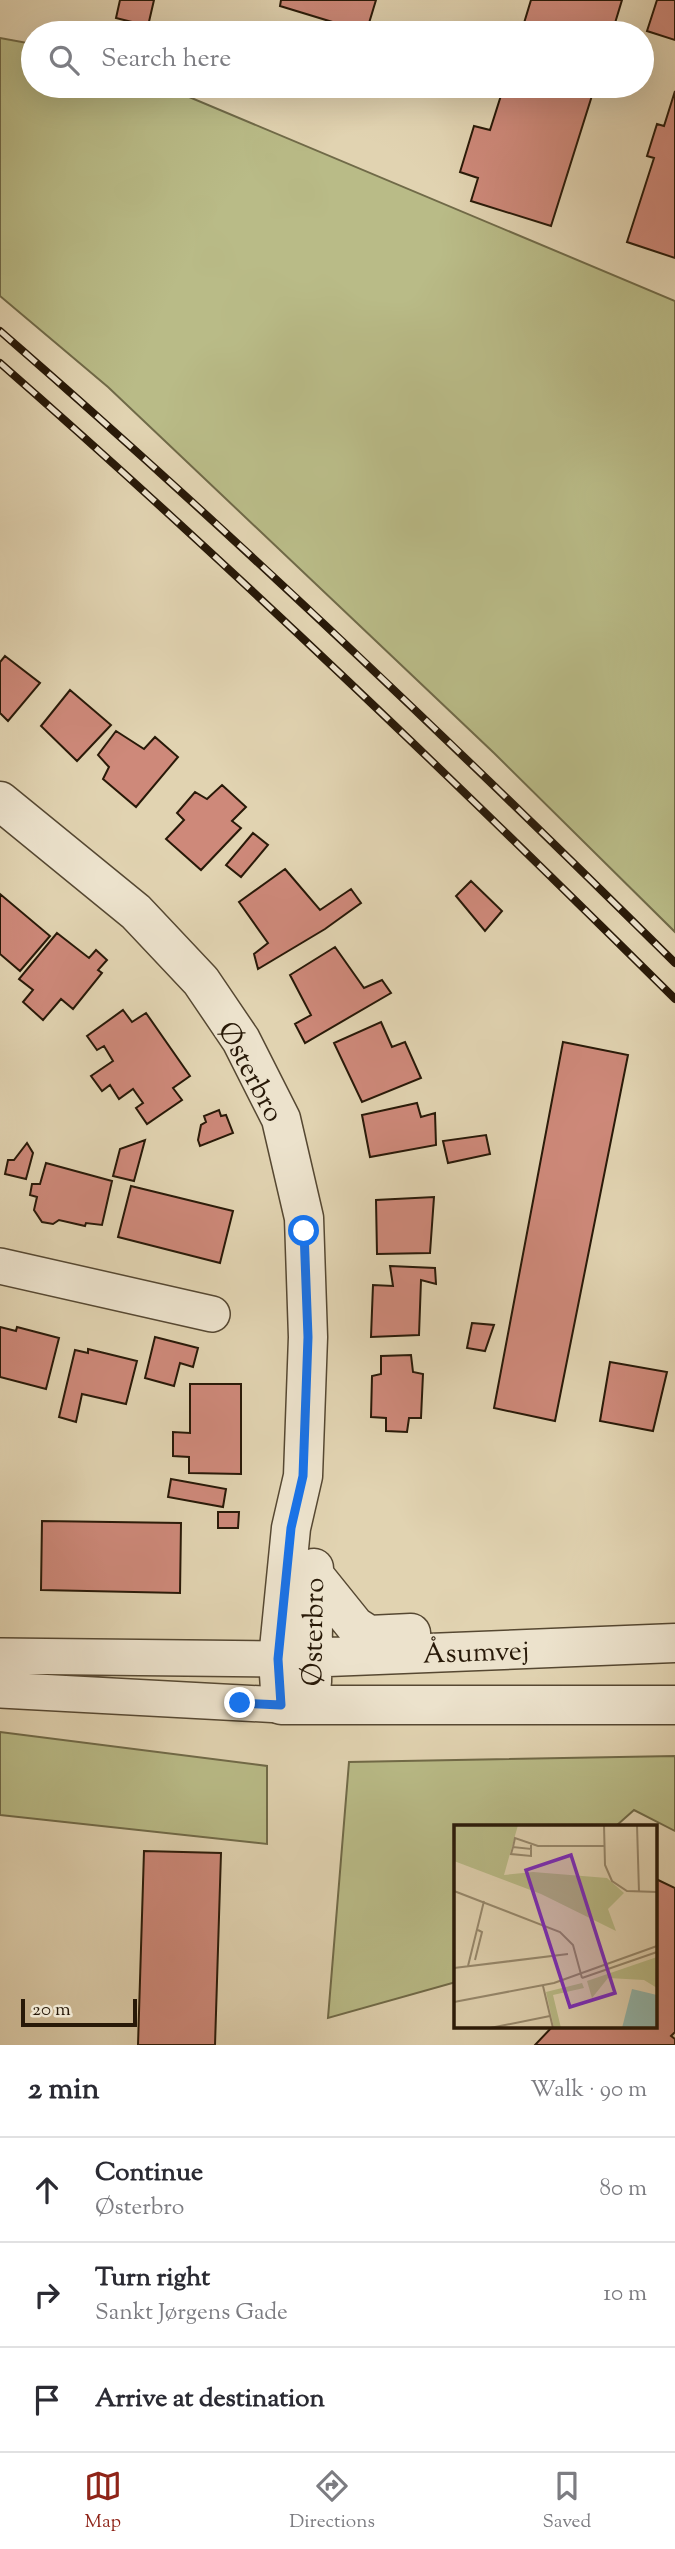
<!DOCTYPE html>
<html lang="en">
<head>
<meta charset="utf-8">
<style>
  body { margin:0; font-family:"Sorts Mill Goudy",serif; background:#f7f7f7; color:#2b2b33 }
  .scale { position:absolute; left:21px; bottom:18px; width:116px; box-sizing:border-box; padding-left:7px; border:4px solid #281908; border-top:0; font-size:19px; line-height:24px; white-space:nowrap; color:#281908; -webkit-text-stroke:5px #ece2cc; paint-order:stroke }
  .stop { position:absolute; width:21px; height:21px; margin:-16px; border:5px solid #1a73e8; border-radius:50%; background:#fff }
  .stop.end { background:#1a73e8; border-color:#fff; box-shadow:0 2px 7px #0008 }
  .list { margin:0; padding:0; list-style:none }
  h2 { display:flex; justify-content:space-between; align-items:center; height:91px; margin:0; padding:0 28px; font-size:30px }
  h2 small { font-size:23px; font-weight:400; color:#7c7c81 }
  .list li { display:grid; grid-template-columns:46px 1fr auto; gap:21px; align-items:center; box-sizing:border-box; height:105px; padding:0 28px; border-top:2px solid #e1e1e2 }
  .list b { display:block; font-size:26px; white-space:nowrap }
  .list p { margin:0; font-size:23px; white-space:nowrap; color:#7c7c81 }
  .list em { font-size:23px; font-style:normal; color:#7c7c81 }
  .icon { flex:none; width:38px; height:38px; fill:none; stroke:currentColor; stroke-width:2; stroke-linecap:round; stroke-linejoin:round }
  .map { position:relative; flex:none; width:675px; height:2045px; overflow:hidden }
  .search { position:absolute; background:#fff; box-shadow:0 7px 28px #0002; left:21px; right:21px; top:21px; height:77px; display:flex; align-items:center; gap:18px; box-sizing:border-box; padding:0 24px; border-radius:38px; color:#7c7c81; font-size:26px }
  .sheet { height:406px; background:#fff }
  nav { display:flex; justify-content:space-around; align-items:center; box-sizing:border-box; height:98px; border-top:2px solid #e1e1e2; background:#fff; font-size:19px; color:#7c7c81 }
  nav a { display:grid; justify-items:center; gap:4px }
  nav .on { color:#8f2418 }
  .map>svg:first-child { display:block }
  .green { fill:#b9bb87; stroke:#706a48; stroke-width:2 }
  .building { fill:#ce897a; stroke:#281908; stroke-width:2 }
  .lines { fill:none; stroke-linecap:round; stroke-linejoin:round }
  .minor-casing { stroke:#564832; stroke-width:38 }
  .tertiary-casing { stroke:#564832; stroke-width:41 }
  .minor { stroke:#ece2cc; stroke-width:35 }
  .tertiary { stroke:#ece2cc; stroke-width:38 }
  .rail-casing { stroke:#281908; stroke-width:8 }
  .rail { stroke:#ece2cc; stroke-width:5; stroke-dasharray:16; stroke-linecap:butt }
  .route { stroke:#1a73e8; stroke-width:9 }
  .labels { text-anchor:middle; stroke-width:5; stroke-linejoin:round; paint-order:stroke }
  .street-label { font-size:28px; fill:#281908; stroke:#ece2cc }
  .inset-road { fill:none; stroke:#97896d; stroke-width:2 }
  .view { fill:#7b2cbf; fill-opacity:0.15; stroke:#7b2cbf; stroke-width:3.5 }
  .inset-edge { fill:none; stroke:#281908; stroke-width:3.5 }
</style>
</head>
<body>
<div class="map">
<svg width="675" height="2045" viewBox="0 0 675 2045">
  <rect width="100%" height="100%" fill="#e1d3b1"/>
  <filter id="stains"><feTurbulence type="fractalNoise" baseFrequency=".00286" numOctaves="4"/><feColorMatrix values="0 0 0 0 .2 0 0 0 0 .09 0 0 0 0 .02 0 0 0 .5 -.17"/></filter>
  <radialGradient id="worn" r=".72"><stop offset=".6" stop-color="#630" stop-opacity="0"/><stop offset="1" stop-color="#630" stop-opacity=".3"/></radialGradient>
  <!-- green -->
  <path class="green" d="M 0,38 L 33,44 L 33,86 L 163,86 L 675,301 L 675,932 L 494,753 L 108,387 L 0,296 Z
    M 0,1732 L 267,1766 L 267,1844 L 0,1815 Z
    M 675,1756 L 675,1831 L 634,1810 L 616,1826 L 456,1826 L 456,1982 L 328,2018 L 349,1762 Z"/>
  <!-- building -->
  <path class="building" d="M 120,0 L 154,0 L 148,26 L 116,18 Z
    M 281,0 L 376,0 L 366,33 L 336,33 L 339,24 L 280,6 Z
    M 531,0 L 622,0 L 612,33 L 521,33 Z
    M 657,0 L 675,0 L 675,40 L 647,31 Z
    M 504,86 L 595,86 L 551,226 L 471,201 L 478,178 L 460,172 L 474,126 L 490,130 Z
    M 675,91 L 675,258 L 627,242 L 654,158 L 647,156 L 657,124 L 664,126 Z
    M 5,656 L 40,683 L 8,721 L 0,713 L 0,662 Z
    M 70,690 L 111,725 L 77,761 L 41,726 Z
    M 116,731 L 144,749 L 155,737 L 178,757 L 136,807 L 103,779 L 109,767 L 98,755 Z
    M 222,785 L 246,807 L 232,821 L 241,828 L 201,870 L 166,839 L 184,820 L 177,813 L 195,792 L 207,799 Z
    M 253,833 L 268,845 L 241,877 L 226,865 Z
    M 285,869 L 320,910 L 351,889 L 361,903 L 325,929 L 258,969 L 254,954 L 268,943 L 239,902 Z
    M 471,881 L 502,911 L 485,931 L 456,896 Z
    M 0,894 L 50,936 L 20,971 L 0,954 Z
    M 57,933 L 89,958 L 96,950 L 107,960 L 98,970 L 102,973 L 73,1009 L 61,999 L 43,1020 L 23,1002 L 33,990 L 19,979 Z
    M 335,947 L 364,988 L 382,980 L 391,993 L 305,1043 L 295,1024 L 311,1015 L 290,975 Z
    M 123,1010 L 132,1022 L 146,1013 L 190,1076 L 173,1088 L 182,1100 L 147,1124 L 136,1108 L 143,1103 L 133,1089 L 119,1099 L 110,1085 L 102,1091 L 91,1076 L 113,1061 L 104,1046 L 97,1050 L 87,1036 Z
    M 381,1022 L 392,1047 L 405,1042 L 421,1078 L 362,1102 L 334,1043 Z
    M 563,1042 L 628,1055 L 555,1421 L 494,1408 Z
    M 417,1103 L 421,1117 L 435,1113 L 436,1145 L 370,1157 L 362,1115 Z
    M 219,1110 L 221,1116 L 226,1115 L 233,1133 L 200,1146 L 198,1140 L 201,1125 L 206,1122 L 204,1116 Z
    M 486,1135 L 490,1154 L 448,1163 L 443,1141 Z
    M 145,1140 L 134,1181 L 113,1176 L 120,1149 Z
    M 27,1143 L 33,1153 L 26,1179 L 5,1174 L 8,1160 L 14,1160 Z
    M 46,1163 L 112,1181 L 102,1225 L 86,1223 L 85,1226 L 59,1220 L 53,1224 L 42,1222 L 34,1210 L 37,1197 L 30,1195 L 32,1184 L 40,1184 Z
    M 131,1186 L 233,1211 L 220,1263 L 118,1237 Z
    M 434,1197 L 430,1253 L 377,1254 L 376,1200 Z
    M 390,1266 L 435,1268 L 436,1284 L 421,1280 L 419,1335 L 371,1337 L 373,1285 L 393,1286 Z
    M 472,1323 L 494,1325 L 485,1351 L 467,1348 Z
    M 0,1327 L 16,1331 L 17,1327 L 59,1338 L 46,1389 L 0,1377 Z
    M 155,1337 L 198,1348 L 193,1367 L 180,1363 L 174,1386 L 145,1378 Z
    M 88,1349 L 137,1361 L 126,1404 L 82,1394 L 76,1422 L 59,1417 L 75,1350 L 88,1353 Z
    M 411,1355 L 413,1372 L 423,1374 L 421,1418 L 409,1418 L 407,1432 L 386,1431 L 386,1418 L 371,1417 L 372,1376 L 381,1374 L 381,1356 Z
    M 610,1362 L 667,1372 L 653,1431 L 600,1421 Z
    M 190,1384 L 241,1384 L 241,1474 L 189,1473 L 189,1457 L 173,1456 L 173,1432 L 190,1433 Z
    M 171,1479 L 226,1489 L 223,1507 L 168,1497 Z
    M 218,1512 L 239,1512 L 238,1528 L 218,1528 Z
    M 42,1521 L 181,1523 L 180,1593 L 41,1590 Z
    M 144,1851 L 221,1853 L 215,2045 L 138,2045 Z
    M 656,1879 L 675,1888 L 675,2032 L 671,2036 L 675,2039 L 675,2045 L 535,2045 L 553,2026 L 656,2026 Z"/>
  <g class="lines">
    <!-- minor casing -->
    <g class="minor-casing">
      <path id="minor" d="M 0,1266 L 212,1314
        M 0,1656 L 278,1659
        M 0,1690 L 281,1705"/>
    </g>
    <!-- tertiary casing -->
    <g class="tertiary-casing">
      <path id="tertiary" d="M 0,801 L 136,912 L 201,981 L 241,1040 L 281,1119 L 304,1218 L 308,1337 L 303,1476 L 291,1528 L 278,1659 L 281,1705 L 675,1705
        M 314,1575 L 355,1626 L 369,1635 L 411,1633
        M 278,1659 L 675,1643
        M 312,1682 L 314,1568"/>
    </g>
    <!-- minor -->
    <use href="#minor" class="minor"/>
    <!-- tertiary -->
    <use href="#tertiary" class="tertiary"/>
    <!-- rail casing -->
    <g class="rail-casing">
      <path id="rail" d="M 0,331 C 233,533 456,746 675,963
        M 0,363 C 233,567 455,781 675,999"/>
    </g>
    <!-- rail -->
    <use href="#rail" class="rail"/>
  </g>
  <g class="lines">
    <!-- route -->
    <path class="route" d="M 240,1703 L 281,1705 L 278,1659 L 291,1528 L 303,1476 L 308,1337 L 304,1231"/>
  </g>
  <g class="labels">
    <!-- street labels -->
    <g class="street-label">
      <text transform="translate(252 1071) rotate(62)" y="10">Østerbro</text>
      <text transform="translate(312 1632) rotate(-89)" y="10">Østerbro</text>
      <text transform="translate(476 1651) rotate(-2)" y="10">Åsumvej</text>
    </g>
  </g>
  <!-- overview -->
  <g transform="translate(454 1825)">
    <rect width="203" height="203" fill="#e1d3b1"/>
    <path d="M 0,0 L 64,0 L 50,50 L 79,47 L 153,53 L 170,68 L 154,84 L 162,106 L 87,69 L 0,36 ZM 203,132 L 203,163 L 190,155 L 154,153 L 138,173 L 133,156 ZM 128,158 L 130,163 L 99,170 L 107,203 L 100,203 L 92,167 Z" fill="#b9bb87"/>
    <path d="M 178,164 L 203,170 L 203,203 L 168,203 Z" fill="#94b8ad"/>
    <path class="inset-road" d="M 150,0 L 151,40 L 158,56 L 173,66 L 203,67M 183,0 L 185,67M 77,20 L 77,24 L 59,22 L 57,29 L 77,31 L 77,24M 59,22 L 61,13 L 84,21 L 150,21M 0,66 L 106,107 L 119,120 L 128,153M 21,135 L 28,107 L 24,105M 14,141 L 30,76M 0,143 L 114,129M 128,153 L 203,127M 89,161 L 99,203M 0,177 L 100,158 L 203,121M 36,203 L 96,191"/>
    <path class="view" d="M 117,30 L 161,168 L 116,182 L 72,45 Z"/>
    <rect width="203" height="203" class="inset-edge"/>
  </g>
  <rect width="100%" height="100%" filter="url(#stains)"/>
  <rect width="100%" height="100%" fill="url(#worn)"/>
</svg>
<div class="scale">20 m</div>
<div class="stop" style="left:304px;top:1231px"></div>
<div class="stop end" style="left:240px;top:1703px"></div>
<div class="search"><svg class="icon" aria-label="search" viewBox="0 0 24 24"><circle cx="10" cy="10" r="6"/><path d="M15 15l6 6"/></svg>Search here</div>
</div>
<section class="sheet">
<h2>2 min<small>Walk · 90 m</small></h2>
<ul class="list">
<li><svg class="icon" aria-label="ahead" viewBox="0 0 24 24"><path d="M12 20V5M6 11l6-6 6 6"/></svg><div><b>Continue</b><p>Østerbro</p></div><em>80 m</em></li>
<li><svg class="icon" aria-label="right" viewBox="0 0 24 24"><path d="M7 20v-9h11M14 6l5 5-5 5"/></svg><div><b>Turn right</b><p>Sankt Jørgens Gade</p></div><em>10 m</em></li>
<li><svg class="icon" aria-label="arrive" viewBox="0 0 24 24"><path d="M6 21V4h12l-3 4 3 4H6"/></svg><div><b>Arrive at destination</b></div></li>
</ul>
</section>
<nav>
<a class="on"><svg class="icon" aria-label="map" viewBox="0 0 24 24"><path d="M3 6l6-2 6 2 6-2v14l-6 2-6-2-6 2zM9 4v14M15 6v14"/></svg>Map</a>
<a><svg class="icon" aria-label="directions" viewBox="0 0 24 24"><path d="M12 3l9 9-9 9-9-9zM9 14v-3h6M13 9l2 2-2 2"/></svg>Directions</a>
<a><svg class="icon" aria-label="saved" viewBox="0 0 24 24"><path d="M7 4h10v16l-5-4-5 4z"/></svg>Saved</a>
</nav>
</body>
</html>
